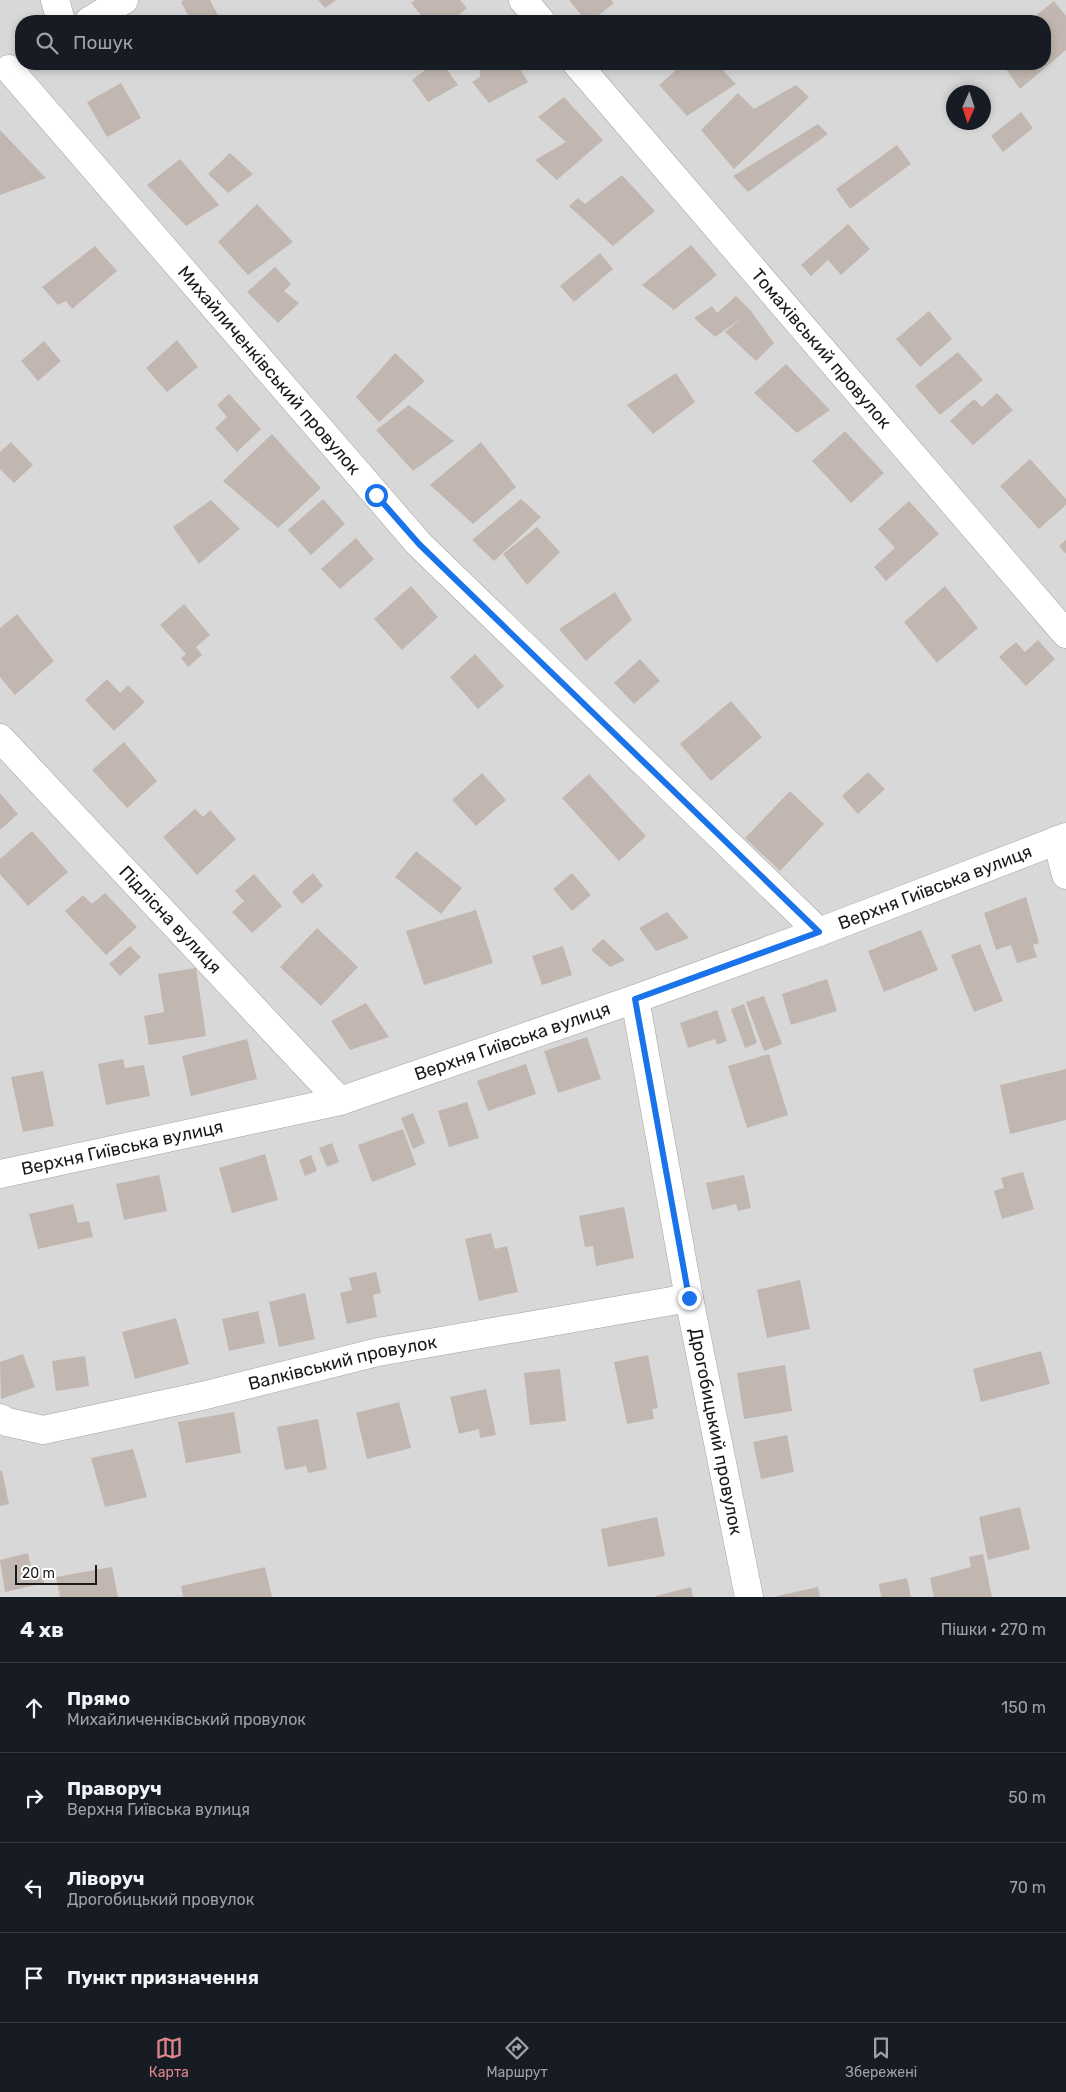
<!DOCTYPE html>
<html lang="uk">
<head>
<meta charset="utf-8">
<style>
  body { margin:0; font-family:Rubik,sans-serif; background:#20242c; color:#f1f3f6 }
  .compass { position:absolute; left:946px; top:85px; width:45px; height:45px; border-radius:50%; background:#171b24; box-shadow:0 2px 8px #0003; rotate:183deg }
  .scale { position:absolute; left:15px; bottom:12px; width:82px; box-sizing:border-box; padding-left:5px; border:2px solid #1b1b1b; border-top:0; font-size:14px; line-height:18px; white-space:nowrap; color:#1b1b1b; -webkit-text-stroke:4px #fff; paint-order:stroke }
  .stop { position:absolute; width:15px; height:15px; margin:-11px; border:4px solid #1a73e8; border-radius:50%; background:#fff }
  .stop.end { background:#1a73e8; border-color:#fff; box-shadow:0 1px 5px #0008 }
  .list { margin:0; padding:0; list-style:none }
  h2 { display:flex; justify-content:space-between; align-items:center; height:65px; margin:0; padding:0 20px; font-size:21px }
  h2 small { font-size:16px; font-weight:400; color:#9ea1a6 }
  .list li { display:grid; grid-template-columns:32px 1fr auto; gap:15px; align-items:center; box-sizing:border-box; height:90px; padding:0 20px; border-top:1px solid #363941 }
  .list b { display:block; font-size:19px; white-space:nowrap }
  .list p { margin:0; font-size:16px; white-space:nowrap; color:#9ea1a6 }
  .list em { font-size:16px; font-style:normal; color:#9ea1a6 }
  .icon { flex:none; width:28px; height:28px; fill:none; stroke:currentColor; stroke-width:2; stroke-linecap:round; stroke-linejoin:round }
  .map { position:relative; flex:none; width:1066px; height:1597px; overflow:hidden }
  .search { position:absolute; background:#171b24; box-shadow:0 2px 8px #0003; left:15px; right:15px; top:15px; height:55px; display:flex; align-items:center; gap:12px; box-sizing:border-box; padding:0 18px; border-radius:20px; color:#9ea1a6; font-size:19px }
  .sheet { height:425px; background:#171b24 }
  nav { display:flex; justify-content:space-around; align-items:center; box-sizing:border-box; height:70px; border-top:1px solid #363941; background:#171b24; font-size:14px; color:#9ea1a6 }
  nav a { display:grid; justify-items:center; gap:2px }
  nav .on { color:#de868d }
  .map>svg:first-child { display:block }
  .residential { fill:#d9d8d8; fill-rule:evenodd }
  .building { fill:#c1b7b0 }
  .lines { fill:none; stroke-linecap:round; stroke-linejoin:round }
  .minor-casing { stroke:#a2a2a2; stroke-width:29 }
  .minor { stroke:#fff; stroke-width:28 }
  .route { stroke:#1a73e8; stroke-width:6 }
  .labels { text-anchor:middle; stroke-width:4; stroke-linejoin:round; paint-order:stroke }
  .street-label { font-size:18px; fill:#1b1b1b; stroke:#fff }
</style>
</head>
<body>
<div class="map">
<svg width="1066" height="1597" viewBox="0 0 1066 1597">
  <rect width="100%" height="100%" fill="#ede8e0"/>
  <!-- residential -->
  <path class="residential" d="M 0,0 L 1066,0 L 1066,1597 L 0,1597 ZM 21,21 L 1045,21 L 1045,64 L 21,64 ZM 954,92 L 984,92 L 984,122 L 954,122 Z"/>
  <!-- building -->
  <path class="building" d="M 184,0 L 210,0 L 221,21 L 191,21 L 181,2 Z
    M 318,0 L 336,0 L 325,8 Z
    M 415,0 L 460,0 L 467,8 L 452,21 L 426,21 L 411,3 Z
    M 569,0 L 611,0 L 614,3 L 591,21 L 586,21 Z
    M 1054,1 L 1066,16 L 1066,50 L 1020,89 L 1006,69 L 1011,64 L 1045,64 L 1045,21 L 1029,21 Z
    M 433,64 L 443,64 L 458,85 L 428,102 L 412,80 Z
    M 479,64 L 517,64 L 528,82 L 489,103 L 472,82 L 480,77 Z
    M 683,64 L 717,64 L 736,84 L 687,116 L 659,85 Z
    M 121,83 L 141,118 L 107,137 L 87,102 Z
    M 796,85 L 809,97 L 734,169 L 701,130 L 738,93 L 754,109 Z
    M 564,97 L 603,140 L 557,180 L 535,160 L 566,142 L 538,117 Z
    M 1021,112 L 1033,128 L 1003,152 L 991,136 Z
    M 818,124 L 828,134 L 748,192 L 733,176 Z
    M 0,130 L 46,178 L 0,195 Z
    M 897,145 L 911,164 L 850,209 L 836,189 Z
    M 230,153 L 253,174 L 228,193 L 208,174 Z
    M 180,159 L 219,205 L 186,226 L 147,185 Z
    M 622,175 L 655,211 L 613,246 L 569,206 L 578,198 L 585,204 Z
    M 257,204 L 293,242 L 248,275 L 218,242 Z
    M 848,224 L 870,249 L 841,275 L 828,260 L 811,276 L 801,265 Z
    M 691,245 L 717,275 L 674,310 L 642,285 Z
    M 95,246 L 117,271 L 72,309 L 66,301 L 58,305 L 42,287 Z
    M 600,253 L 613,269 L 574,302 L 560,286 Z
    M 275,267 L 291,284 L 284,291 L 299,303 L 278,323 L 247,292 Z
    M 736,296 L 751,311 L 774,343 L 756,361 L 725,332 L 742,318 L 715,337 L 694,318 L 712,306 L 717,313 Z
    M 929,311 L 952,339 L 920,367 L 896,339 Z
    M 177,340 L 198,367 L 167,392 L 146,368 Z
    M 44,341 L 61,361 L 38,381 L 21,361 Z
    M 958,352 L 983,380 L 940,415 L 915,386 Z
    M 395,353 L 425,381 L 379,422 L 356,397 Z
    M 786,364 L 830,410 L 797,433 L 754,393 Z
    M 676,373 L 695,402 L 653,434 L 627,405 Z
    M 997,393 L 1013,410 L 973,445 L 950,421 L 974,399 L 982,407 Z
    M 229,394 L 261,429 L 237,452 L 215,428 L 227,417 L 217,405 Z
    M 409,405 L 454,441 L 413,471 L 376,430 Z
    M 845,431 L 884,473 L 851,503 L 812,461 Z
    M 272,434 L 321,488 L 278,528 L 223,481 Z
    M 11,442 L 33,465 L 14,483 L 0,469 L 0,452 Z
    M 481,442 L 516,487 L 473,524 L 430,485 Z
    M 1030,459 L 1066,499 L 1066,505 L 1039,529 L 1000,486 Z
    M 323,499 L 345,524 L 311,555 L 288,530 Z
    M 521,499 L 541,517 L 494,561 L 472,540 Z
    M 211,500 L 240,529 L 199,564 L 173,527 Z
    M 909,501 L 939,534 L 886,581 L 874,567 L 895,548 L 878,529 Z
    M 537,527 L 560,552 L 527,585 L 503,554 Z
    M 356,538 L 374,559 L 340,589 L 321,569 Z
    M 1066,540 L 1066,554 L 1059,546 Z
    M 411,586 L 438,617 L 402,650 L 374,619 Z
    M 945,586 L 978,628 L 937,663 L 904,622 Z
    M 615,592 L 632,620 L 586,661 L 559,629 Z
    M 184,604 L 210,635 L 196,647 L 202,655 L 188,667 L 181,658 L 186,654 L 160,625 Z
    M 17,614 L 54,661 L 15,695 L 0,677 L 0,628 Z
    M 1038,640 L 1055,659 L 1026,686 L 999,657 L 1016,642 L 1025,652 Z
    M 475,654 L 504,686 L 478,709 L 450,677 Z
    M 640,659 L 660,681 L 634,704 L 614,683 Z
    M 107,679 L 120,693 L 128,685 L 145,702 L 114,731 L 85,700 Z
    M 731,701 L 762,737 L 711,781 L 680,744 Z
    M 124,742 L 157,781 L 127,808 L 92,770 Z
    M 868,772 L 885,789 L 858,814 L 842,796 Z
    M 482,773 L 506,800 L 476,826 L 452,800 Z
    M 589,774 L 646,836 L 619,861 L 562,798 Z
    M 790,791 L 824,824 L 780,871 L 745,838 Z
    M 0,793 L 18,814 L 0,830 Z
    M 195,809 L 203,817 L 210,810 L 236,839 L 197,875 L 163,837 Z
    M 32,831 L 68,872 L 28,906 L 0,874 L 0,859 Z
    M 416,851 L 462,888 L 441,914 L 395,877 Z
    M 313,873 L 323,886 L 302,904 L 292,892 Z
    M 572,873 L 591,895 L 572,911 L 553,889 Z
    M 254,874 L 282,906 L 252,933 L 232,912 L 244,901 L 235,891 Z
    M 105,893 L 137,927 L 106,955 L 65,911 L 83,895 L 92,904 Z
    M 1026,897 L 1039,943 L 1033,945 L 1037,957 L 1017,963 L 1011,945 L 996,950 L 984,913 Z
    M 476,910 L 493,963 L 424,985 L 406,931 Z
    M 667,912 L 689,938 L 656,951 L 639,928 Z
    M 317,928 L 358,967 L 321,1006 L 280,967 Z
    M 921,930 L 938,970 L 884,992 L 868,951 Z
    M 603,939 L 625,960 L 610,967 L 591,950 Z
    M 980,944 L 1003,1001 L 974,1012 L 951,955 Z
    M 130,946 L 141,957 L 120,976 L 109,964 Z
    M 563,946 L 572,975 L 542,985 L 532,956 Z
    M 196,968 L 206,1036 L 149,1045 L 144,1016 L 164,1012 L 158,974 Z
    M 827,979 L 837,1011 L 791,1025 L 782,994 Z
    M 764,996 L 782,1044 L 764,1051 L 746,1002 Z
    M 366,1003 L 389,1037 L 350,1050 L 331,1021 Z
    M 744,1004 L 757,1043 L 745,1048 L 731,1009 Z
    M 717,1010 L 727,1041 L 717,1045 L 715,1039 L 688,1048 L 680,1023 Z
    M 587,1037 L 601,1079 L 558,1093 L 544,1051 Z
    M 247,1039 L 257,1079 L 191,1096 L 182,1056 Z
    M 769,1054 L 788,1115 L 747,1128 L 728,1066 Z
    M 123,1059 L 125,1068 L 144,1065 L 150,1096 L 106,1105 L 98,1064 Z
    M 526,1064 L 536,1094 L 488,1111 L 477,1081 Z
    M 1066,1069 L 1066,1120 L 1010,1134 L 1000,1085 Z
    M 43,1071 L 54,1126 L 23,1132 L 11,1077 Z
    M 467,1102 L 479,1138 L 449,1147 L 438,1111 Z
    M 413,1113 L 425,1143 L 413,1149 L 401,1118 Z
    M 403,1129 L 416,1165 L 372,1182 L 358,1145 Z
    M 332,1143 L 339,1162 L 327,1167 L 319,1148 Z
    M 265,1154 L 278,1200 L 232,1213 L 219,1168 Z
    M 311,1155 L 317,1171 L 305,1176 L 299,1160 Z
    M 1023,1172 L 1034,1209 L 1002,1219 L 994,1191 L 1004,1188 L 1001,1178 Z
    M 159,1175 L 167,1211 L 124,1220 L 116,1184 Z
    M 744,1175 L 751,1208 L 738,1211 L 736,1204 L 712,1210 L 706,1183 Z
    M 73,1204 L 78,1223 L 89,1221 L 93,1237 L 38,1249 L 29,1214 Z
    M 624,1207 L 634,1258 L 596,1266 L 593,1246 L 585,1247 L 579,1216 Z
    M 491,1233 L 495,1249 L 507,1246 L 518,1292 L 479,1301 L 465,1239 Z
    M 376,1272 L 381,1293 L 373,1295 L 377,1317 L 347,1324 L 340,1293 L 352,1290 L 349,1278 Z
    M 800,1280 L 810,1329 L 767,1338 L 757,1290 Z
    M 305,1293 L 315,1339 L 279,1347 L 269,1302 Z
    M 258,1311 L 265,1343 L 229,1351 L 222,1319 Z
    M 176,1318 L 189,1364 L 135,1379 L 122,1332 Z
    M 1041,1351 L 1050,1384 L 981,1402 L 973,1369 Z
    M 23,1354 L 35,1387 L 1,1399 L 0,1362 Z
    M 648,1355 L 658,1408 L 652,1409 L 654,1419 L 627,1424 L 614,1362 Z
    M 85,1356 L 89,1386 L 56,1391 L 52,1361 Z
    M 785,1365 L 792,1411 L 744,1419 L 737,1373 Z
    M 560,1369 L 566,1421 L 530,1425 L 524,1373 Z
    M 486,1389 L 496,1435 L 480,1438 L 479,1429 L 459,1434 L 450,1397 Z
    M 399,1402 L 411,1448 L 367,1459 L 356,1413 Z
    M 234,1412 L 241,1453 L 186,1463 L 178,1422 Z
    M 318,1419 L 327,1469 L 308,1473 L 306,1466 L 285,1470 L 277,1427 Z
    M 787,1435 L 794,1472 L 761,1479 L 753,1442 Z
    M 133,1449 L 147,1497 L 105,1507 L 91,1458 Z
    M 0,1471 L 2,1471 L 9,1504 L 0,1506 Z
    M 1020,1507 L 1030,1549 L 988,1560 L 979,1517 Z
    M 657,1517 L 665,1556 L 608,1567 L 601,1529 Z
    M 28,1553 L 31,1568 L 40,1566 L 44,1583 L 5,1592 L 0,1560 Z
    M 983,1554 L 992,1597 L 934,1597 L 930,1578 L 971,1567 L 969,1557 Z
    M 112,1567 L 118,1597 L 60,1597 L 56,1577 Z
    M 265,1567 L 272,1597 L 183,1597 L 181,1586 Z
    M 907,1578 L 911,1597 L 881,1597 L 879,1584 Z
    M 691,1587 L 693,1597 L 656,1597 L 656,1596 Z
    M 818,1587 L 820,1597 L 777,1597 L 777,1596 Z"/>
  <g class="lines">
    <!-- minor casing -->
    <g class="minor-casing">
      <g id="minor">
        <path d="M 55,0 L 61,21"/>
        <path d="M 523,0 L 541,21"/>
        <path d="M 89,21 L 124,0"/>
        <path id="s1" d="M 577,64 L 1066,634"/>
        <path id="s2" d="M 9,69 L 419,544 L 819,932"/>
        <path id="s3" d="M 0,738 L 340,1101"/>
        <path d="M 1057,840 L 1066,875"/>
        <path id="s4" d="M 635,999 L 689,1298 L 749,1597"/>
        <path id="s5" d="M 0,1174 L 340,1101 L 635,999 L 819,932 L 1066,837"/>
        <path id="s6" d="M 0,1418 L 7,1422 L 43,1430 L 202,1396 L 378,1352 L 689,1298"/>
      </g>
    </g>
    <!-- minor -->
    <use href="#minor" class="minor"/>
  </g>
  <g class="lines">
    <!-- route -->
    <path class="route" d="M 376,495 L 419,544 L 819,932 L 635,999 L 689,1298"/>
  </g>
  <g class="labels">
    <!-- street labels -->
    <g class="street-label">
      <text dy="6" stroke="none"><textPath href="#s1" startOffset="375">Томахівський провулок</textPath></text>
      <text dy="6" stroke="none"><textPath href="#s2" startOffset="398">Михайличенківський провулок</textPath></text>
      <text dy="6" stroke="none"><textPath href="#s5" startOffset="980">Верхня Гиївська вулиця</textPath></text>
      <text dy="6" stroke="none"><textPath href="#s3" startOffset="249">Підлісна вулиця</textPath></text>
      <text dy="6" stroke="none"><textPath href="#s5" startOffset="530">Верхня Гиївська вулиця</textPath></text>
      <text dy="6" stroke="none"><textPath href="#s5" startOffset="125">Верхня Гиївська вулиця</textPath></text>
      <text dy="6" stroke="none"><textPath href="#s6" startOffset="352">Валківський провулок</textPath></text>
      <text dy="6" stroke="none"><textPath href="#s4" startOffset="440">Дрогобицький провулок</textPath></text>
    </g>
  </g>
</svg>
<svg class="compass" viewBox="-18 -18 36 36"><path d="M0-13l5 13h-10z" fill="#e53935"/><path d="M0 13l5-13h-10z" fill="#9ea1a6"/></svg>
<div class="scale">20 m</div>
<div class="stop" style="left:376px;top:495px"></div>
<div class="stop end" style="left:689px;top:1298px"></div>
<div class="search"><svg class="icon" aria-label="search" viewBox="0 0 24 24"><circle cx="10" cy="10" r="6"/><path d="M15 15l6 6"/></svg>Пошук</div>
</div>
<section class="sheet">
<h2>4 хв<small>Пішки · 270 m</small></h2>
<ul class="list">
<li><svg class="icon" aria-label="ahead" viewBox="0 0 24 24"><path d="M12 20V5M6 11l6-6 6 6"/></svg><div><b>Прямо</b><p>Михайличенківський провулок</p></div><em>150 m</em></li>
<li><svg class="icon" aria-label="right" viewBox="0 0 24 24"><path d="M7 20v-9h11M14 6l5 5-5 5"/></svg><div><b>Праворуч</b><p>Верхня Гиївська вулиця</p></div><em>50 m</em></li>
<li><svg class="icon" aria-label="left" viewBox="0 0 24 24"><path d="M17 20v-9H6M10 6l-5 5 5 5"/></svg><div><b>Ліворуч</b><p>Дрогобицький провулок</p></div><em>70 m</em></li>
<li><svg class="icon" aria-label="arrive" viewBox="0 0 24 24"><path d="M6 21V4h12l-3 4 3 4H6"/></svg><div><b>Пункт призначення</b></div></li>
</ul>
</section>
<nav>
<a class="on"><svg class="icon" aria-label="map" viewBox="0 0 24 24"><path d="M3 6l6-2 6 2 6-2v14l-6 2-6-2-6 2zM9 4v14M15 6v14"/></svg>Карта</a>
<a><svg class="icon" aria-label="directions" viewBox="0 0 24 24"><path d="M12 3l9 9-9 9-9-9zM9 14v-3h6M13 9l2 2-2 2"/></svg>Маршрут</a>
<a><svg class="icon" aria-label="saved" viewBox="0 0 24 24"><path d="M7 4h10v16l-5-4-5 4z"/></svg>Збережені</a>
</nav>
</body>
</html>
